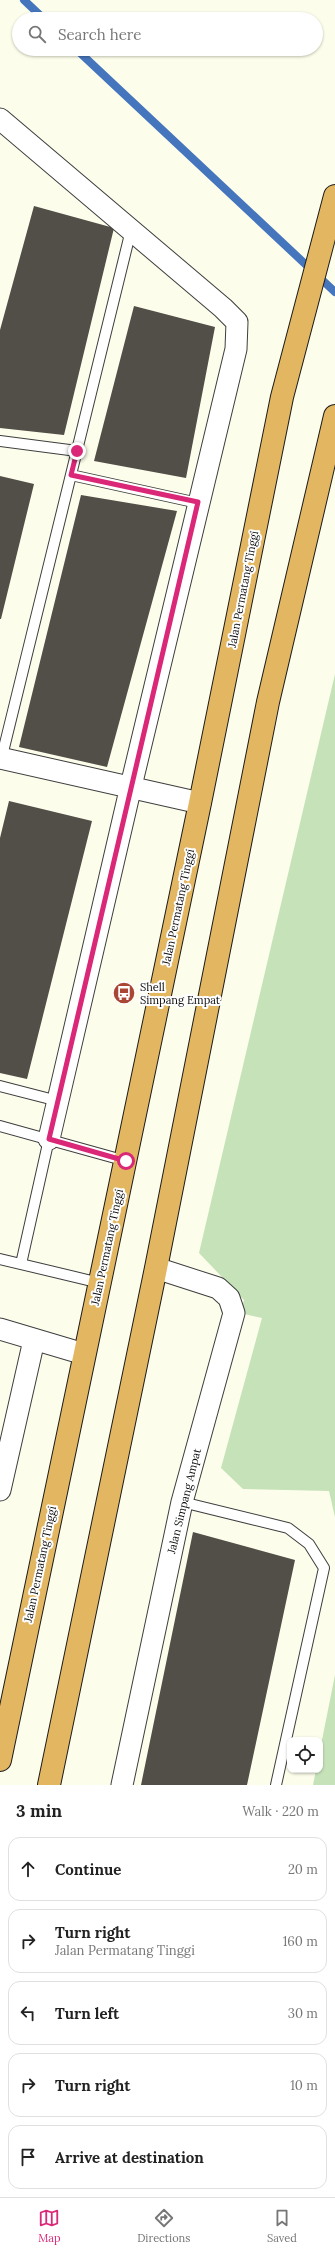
<!DOCTYPE html>
<html lang="en">
<head>
<meta charset="utf-8">
<style>
  body { margin:0; font-family:Lora,serif; background:#f2f2f2; color:#222 }
  .controls { position:absolute; right:12px; bottom:12px; display:grid; overflow:hidden; border-radius:8px; box-shadow:0 1px 3px #0004 }
  .controls button { width:36px; height:36px; display:grid; place-items:center; padding:0; border:0; border-bottom:1px solid #e0e0e0; background:#fff; color:#222; font:20px sans-serif }
  .stop { position:absolute; width:12px; height:12px; margin:-9px; border:3px solid #db2777; border-radius:50%; background:#fff }
  .stop.end { background:#db2777; border-color:#fff; box-shadow:0 1px 4px #0008 }
  .list { margin:0; padding:0; list-style:none }
  h2 { display:flex; justify-content:space-between; align-items:center; height:52px; margin:0; padding:0 16px; font-size:17px }
  h2 small { font-size:13px; font-weight:400; color:#767676 }
  .list li { display:grid; grid-template-columns:26px 1fr auto; gap:12px; align-items:center; box-sizing:border-box; height:64px; margin:0 8px 8px; padding:0 8px; border:1px solid #e0e0e0; border-radius:12px }
  .list b { display:block; font-size:15px; white-space:nowrap }
  .list p { margin:0; font-size:13px; white-space:nowrap; color:#767676 }
  .list em { font-size:13px; font-style:normal; color:#767676 }
  .icon { flex:none; width:22px; height:22px; fill:none; stroke:currentColor; stroke-width:2; stroke-linecap:round; stroke-linejoin:round }
  .map { position:relative; flex:none; width:335px; height:1785px; overflow:hidden }
  .search { position:absolute; background:#fff; box-shadow:0 1px 3px #0004; left:12px; right:12px; top:12px; height:44px; display:flex; align-items:center; gap:10px; box-sizing:border-box; padding:0 14px; border-radius:22px; color:#767676; font-size:15px }
  .sheet { height:412px; background:#fff }
  nav { display:flex; justify-content:space-around; align-items:center; box-sizing:border-box; height:56px; border-top:1px solid #e0e0e0; background:#fff; font-size:11px; color:#767676 }
  nav a { display:grid; justify-items:center; gap:2px }
  nav .on { color:#db2777 }
  .map>svg:first-child { display:block }
  .green { fill:#c6e2b9 }
  .lines { fill:none; stroke-linecap:round; stroke-linejoin:round }
  .stream { stroke:#4575bc; stroke-width:8 }
  .building { fill:#524e48 }
  .lane-casing { stroke:#3e3e3e; stroke-width:12 }
  .street-casing { stroke:#3e3e3e; stroke-width:23 }
  .highway-casing { stroke:#1c1c1c; stroke-width:24 }
  .lane { stroke:#fff; stroke-width:10 }
  .street { stroke:#fff; stroke-width:21 }
  .highway { stroke:#e3b662; stroke-width:22 }
  .route { stroke:#db2777; stroke-width:5 }
  .labels { text-anchor:middle; stroke-width:4; stroke-linejoin:round; paint-order:stroke }
  .street-label { font-size:11px; fill:#0b0b0b; stroke:#fff }
  .poi-label { font-size:11px; fill:#0b0b0b; stroke:#fff; text-anchor:start }
</style>
</head>
<body>
<div class="map">
<svg width="335" height="1785" viewBox="0 0 335 1785">
  <rect width="100%" height="100%" fill="#fdfdeb"/>
  <!-- green -->
  <path class="green" d="M 335,674 L 335,1517 L 329,1491 L 243,1489 L 221,1468 L 262,1318 L 240,1313 L 244,1300 L 199,1253 Z
    M 335,1675 L 335,1785 L 313,1785 L 316,1770 L 320,1770 L 320,1750 Z"/>
  <g class="lines">
    <!-- stream -->
    <path class="stream" d="M 24,0 L 44,19
      M 76,49 L 335,292"/>
  </g>
  <!-- building -->
  <path class="building" d="M 34,206 L 114,228 L 64,435 L 0,428 L 0,330 Z
    M 134,306 L 215,327 L 186,478 L 94,461 Z
    M 0,476 L 34,484 L 1,619 L 0,619 Z
    M 81,495 L 177,511 L 107,767 L 19,747 Z
    M 9,801 L 92,821 L 27,1079 L 0,1073 L 0,838 Z
    M 193,1532 L 295,1560 L 247,1785 L 141,1785 Z"/>
  <g class="lines">
    <!-- lane casing -->
    <g class="lane-casing">
      <path id="lane" d="M 0,441 L 77,451
        M 71,475 L 198,503
        M 1,760 L 131,230
        M 0,1086 L 58,1101
        M 0,1126 L 126,1161
        M 0,1259 L 100,1283
        M 21,1264 L 49,1139
        M 182,1502 L 288,1528 L 309,1544 L 324,1568 L 276,1785"/>
    </g>
    <!-- street casing -->
    <g class="street-casing">
      <path id="street" d="M 0,119 L 223,308 L 237,322 L 236,349 L 131,786 L 49,1139
        M 0,758 L 200,803
        M 0,1329 L 84,1354
        M 0,1490 L 34,1340
        M 122,1785 L 182,1502 L 234,1313 L 229,1298 L 218,1288 L 156,1268"/>
    </g>
    <!-- highway casing -->
    <g class="highway-casing">
      <path id="highway" d="M 0,1760 L 200,803 L 282,397 L 335,196
        M 49,1785 L 156,1268 L 268,702 L 335,416"/>
    </g>
    <!-- lane -->
    <use href="#lane" class="lane"/>
    <!-- street -->
    <use href="#street" class="street"/>
    <!-- highway -->
    <use href="#highway" class="highway"/>
  </g>
  <g class="lines">
    <!-- route -->
    <path class="route" d="M 77,451 L 71,475 L 198,502 L 49,1139 L 126,1161"/>
  </g>
  <!-- icons -->
  <defs>
    <g id="bus-disc" transform="scale(1.15)"><circle r="9.5" fill="#a94634" stroke="#fff"/><path d="M-5-6H5V4H4V6H2V4H-2V6H-4V4H-5ZM-3.5-4V0h7V-4ZM-3.5 1.2v1.5H-2V1.2ZM2 1.2v1.5H3.5V1.2Z" fill="#fff"/></g>
  </defs>
  <g fill-rule="evenodd">
    <use href="#bus-disc" x="124" y="993"/>
  </g>
  <g class="labels">
    <!-- street labels -->
    <g class="street-label">
      <text transform="translate(243 589) rotate(-79)" y="4">Jalan Permatang Tinggi</text>
      <text transform="translate(178 907) rotate(-78)" y="4">Jalan Permatang Tinggi</text>
      <text transform="translate(107 1247) rotate(-78)" y="4">Jalan Permatang Tinggi</text>
      <text transform="translate(184 1501) rotate(-76)" y="4">Jalan Simpang Ampat</text>
      <text transform="translate(40 1564) rotate(-78)" y="4">Jalan Permatang Tinggi</text>
    </g>
    <!-- poi labels -->
    <g class="poi-label">
      <text x="140" y="991">Shell<tspan x="140" dy="13">Simpang Empat</tspan></text>
    </g>
  </g>
</svg>
<div class="controls">
<button><svg class="icon" aria-label="locate" viewBox="0 0 24 24"><circle cx="12" cy="12" r="6"/><path d="M12 2v4M12 18v4M2 12h4M18 12h4"/></svg></button>
</div>
<div class="stop" style="left:126px;top:1161px"></div>
<div class="stop end" style="left:77px;top:451px"></div>
<div class="search"><svg class="icon" aria-label="search" viewBox="0 0 24 24"><circle cx="10" cy="10" r="6"/><path d="M15 15l6 6"/></svg>Search here</div>
</div>
<section class="sheet">
<h2>3 min<small>Walk · 220 m</small></h2>
<ul class="list">
<li><svg class="icon" aria-label="ahead" viewBox="0 0 24 24"><path d="M12 20V5M6 11l6-6 6 6"/></svg><div><b>Continue</b></div><em>20 m</em></li>
<li><svg class="icon" aria-label="right" viewBox="0 0 24 24"><path d="M7 20v-9h11M14 6l5 5-5 5"/></svg><div><b>Turn right</b><p>Jalan Permatang Tinggi</p></div><em>160 m</em></li>
<li><svg class="icon" aria-label="left" viewBox="0 0 24 24"><path d="M17 20v-9H6M10 6l-5 5 5 5"/></svg><div><b>Turn left</b></div><em>30 m</em></li>
<li><svg class="icon" aria-label="right" viewBox="0 0 24 24"><path d="M7 20v-9h11M14 6l5 5-5 5"/></svg><div><b>Turn right</b></div><em>10 m</em></li>
<li><svg class="icon" aria-label="arrive" viewBox="0 0 24 24"><path d="M6 21V4h12l-3 4 3 4H6"/></svg><div><b>Arrive at destination</b></div></li>
</ul>
</section>
<nav>
<a class="on"><svg class="icon" aria-label="map" viewBox="0 0 24 24"><path d="M3 6l6-2 6 2 6-2v14l-6 2-6-2-6 2zM9 4v14M15 6v14"/></svg>Map</a>
<a><svg class="icon" aria-label="directions" viewBox="0 0 24 24"><path d="M12 3l9 9-9 9-9-9zM9 14v-3h6M13 9l2 2-2 2"/></svg>Directions</a>
<a><svg class="icon" aria-label="saved" viewBox="0 0 24 24"><path d="M7 4h10v16l-5-4-5 4z"/></svg>Saved</a>
</nav>
</body>
</html>
